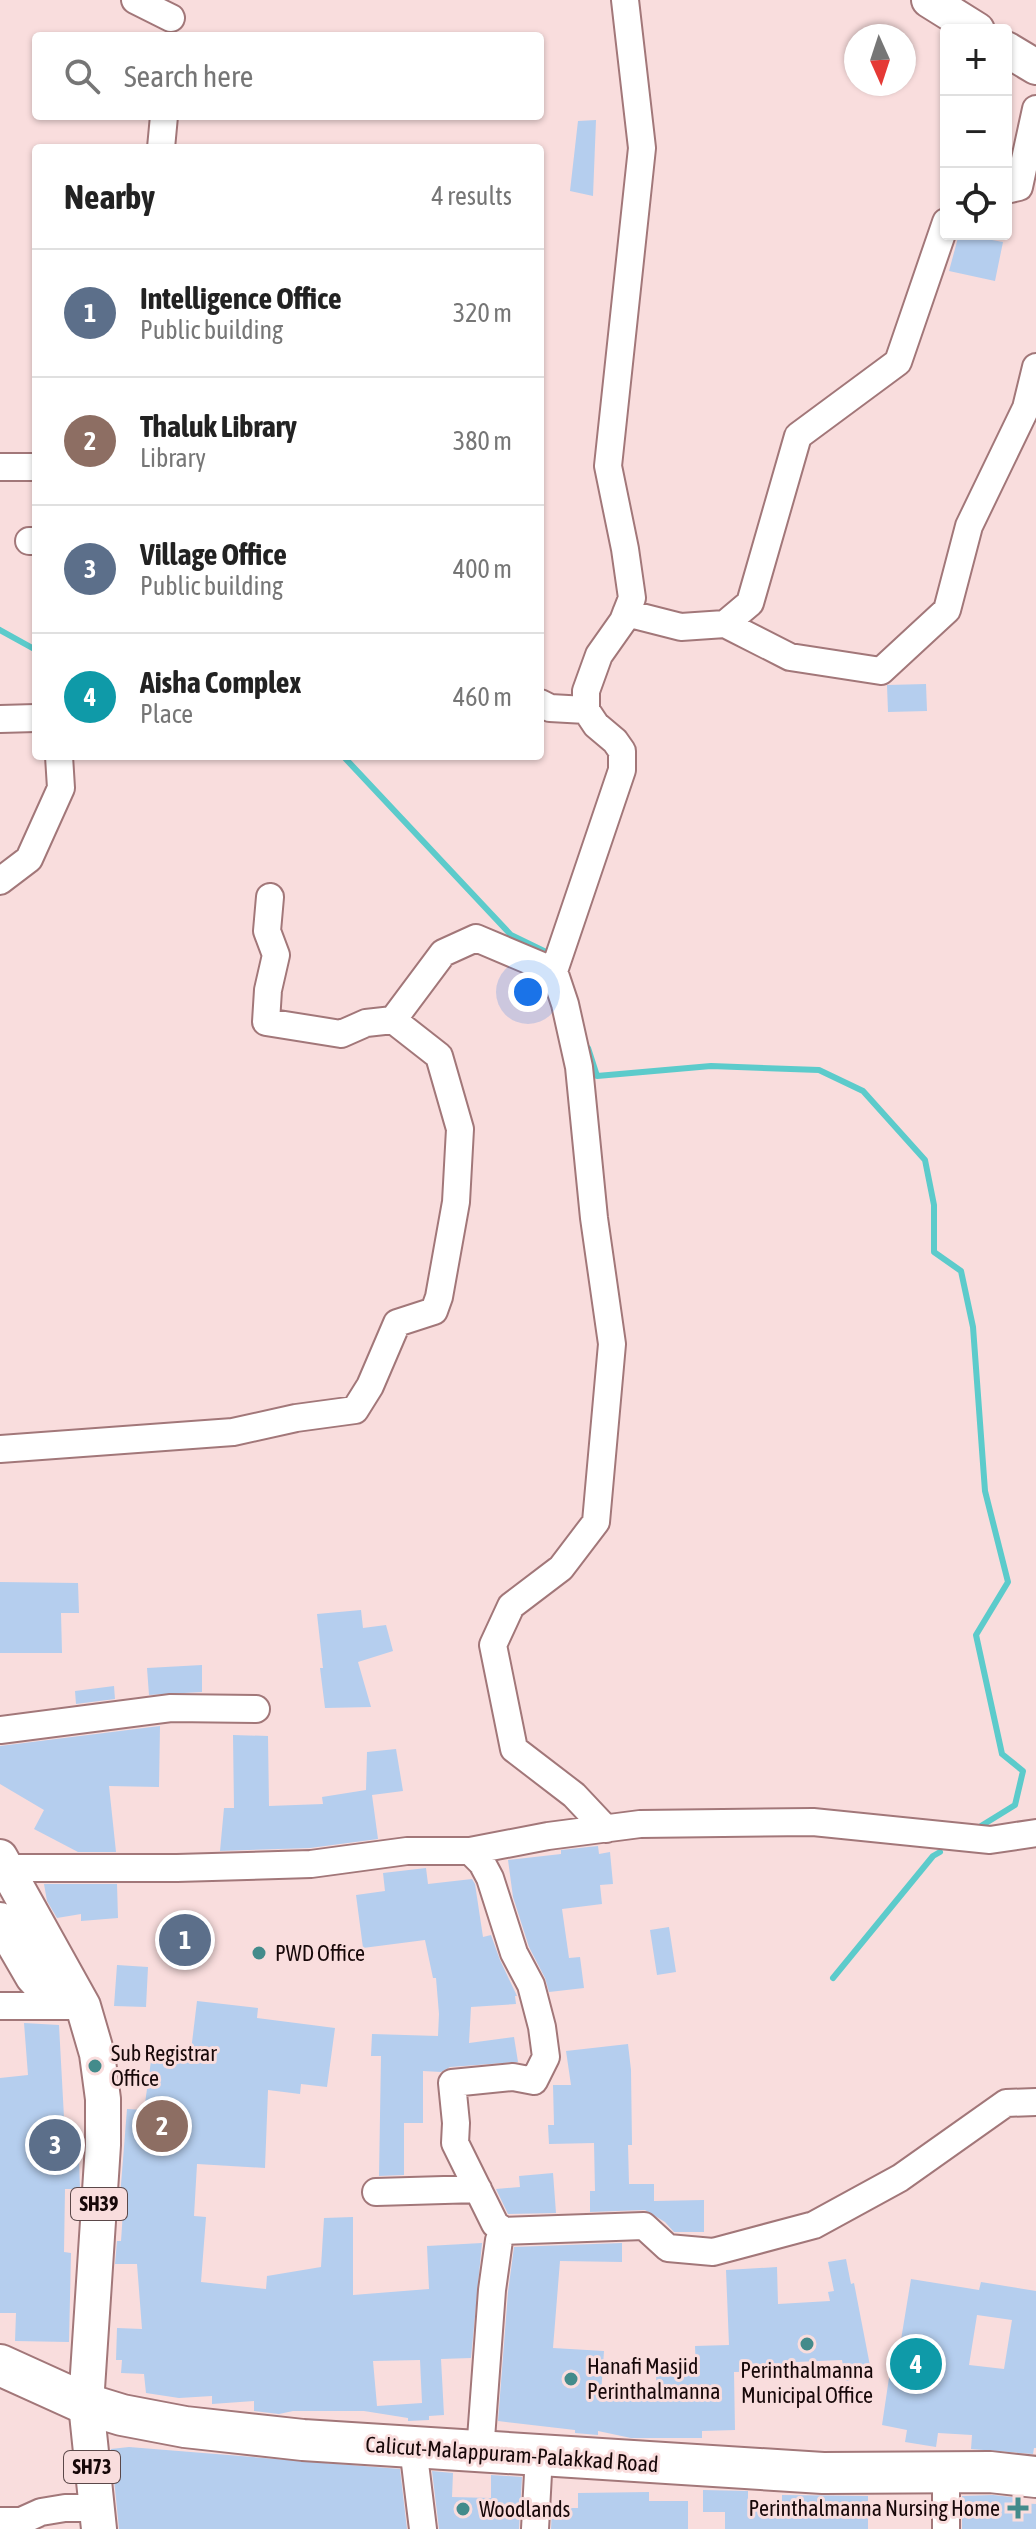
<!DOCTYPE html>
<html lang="en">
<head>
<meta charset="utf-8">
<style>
  body { margin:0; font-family:"Asap Condensed",sans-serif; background:#f2f2f2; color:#222 }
  .controls { position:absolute; right:24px; top:24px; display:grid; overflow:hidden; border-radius:8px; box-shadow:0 2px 6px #0004 }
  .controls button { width:72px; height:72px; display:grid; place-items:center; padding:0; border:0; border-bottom:2px solid #e0e0e0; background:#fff; color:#222; font:40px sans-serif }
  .compass { position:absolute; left:844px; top:24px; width:72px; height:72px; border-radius:50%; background:#fff; box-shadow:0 2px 6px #0004; rotate:177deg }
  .you { position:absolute; left:528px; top:992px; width:28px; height:28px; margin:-20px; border:6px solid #fff; border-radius:50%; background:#1a73e8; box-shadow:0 0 0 12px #1a73e833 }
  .badge { display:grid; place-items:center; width:52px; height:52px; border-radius:50%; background:#438b8b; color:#fff; font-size:26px; font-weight:700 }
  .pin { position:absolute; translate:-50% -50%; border:4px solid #fff; box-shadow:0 2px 8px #0006 }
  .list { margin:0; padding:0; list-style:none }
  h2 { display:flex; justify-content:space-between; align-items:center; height:104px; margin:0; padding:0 32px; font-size:34px }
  h2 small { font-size:26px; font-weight:400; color:#767676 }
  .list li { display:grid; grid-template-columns:52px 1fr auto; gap:24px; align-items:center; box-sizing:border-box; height:128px; padding:0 32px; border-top:2px solid #e0e0e0 }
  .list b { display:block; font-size:30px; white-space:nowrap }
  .list p { margin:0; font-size:26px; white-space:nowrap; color:#767676 }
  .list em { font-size:26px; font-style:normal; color:#767676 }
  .icon { flex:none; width:44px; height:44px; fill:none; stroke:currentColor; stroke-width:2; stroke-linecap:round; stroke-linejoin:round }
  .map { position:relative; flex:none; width:1036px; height:2529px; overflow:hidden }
  .search { position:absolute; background:#fff; box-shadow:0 2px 6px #0004; left:32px; top:32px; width:512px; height:88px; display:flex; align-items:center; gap:20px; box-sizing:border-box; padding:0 28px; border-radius:8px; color:#767676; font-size:30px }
  .panel { position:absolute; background:#fff; box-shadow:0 2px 6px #0004; left:32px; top:144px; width:512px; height:616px; border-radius:8px }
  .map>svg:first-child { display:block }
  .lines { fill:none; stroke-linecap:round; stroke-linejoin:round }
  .stream { stroke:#5ccbcb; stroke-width:6 }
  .building { fill:#b5ceee; fill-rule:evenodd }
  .minor-casing { stroke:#a27779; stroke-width:30 }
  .major-casing { stroke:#a27779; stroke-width:38 }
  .highway-casing { stroke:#a27779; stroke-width:44 }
  .minor { stroke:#fff; stroke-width:26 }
  .major { stroke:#fff; stroke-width:34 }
  .highway { stroke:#fff; stroke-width:40 }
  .poi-dot { fill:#438b8b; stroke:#f9dddd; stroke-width:3 }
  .labels { text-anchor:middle; stroke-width:6; stroke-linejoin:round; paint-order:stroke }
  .shield { fill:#f9dddd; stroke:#5b4849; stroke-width:2 }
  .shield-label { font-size:20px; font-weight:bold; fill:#170809 }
  .poi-label { font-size:22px; fill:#170809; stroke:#f9dddd; text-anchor:start }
  .street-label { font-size:22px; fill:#170809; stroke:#f9dddd }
</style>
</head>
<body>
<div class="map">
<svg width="1036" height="2529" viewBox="0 0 1036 2529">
  <rect width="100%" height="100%" fill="#f9dddd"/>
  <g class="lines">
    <!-- stream -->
    <path class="stream" d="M 0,630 L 36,650
      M 343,756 L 511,935 L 546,952
      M 588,1048 L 597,1076 L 711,1066 L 819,1070 L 863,1091 L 925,1160 L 934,1205 L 934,1252 L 961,1271 L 973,1327 L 985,1491 L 1008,1582 L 976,1635 L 1002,1754 L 1023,1771 L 1015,1805 L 981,1826
      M 833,1978 L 933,1856 L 940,1852"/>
  </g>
  <!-- building -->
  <path class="building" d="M 596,120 L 593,196 L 570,191 L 578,121 Z
    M 959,234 L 1003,242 L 995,281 L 949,271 Z
    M 926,684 L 927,711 L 888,712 L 887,685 Z
    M 0,1582 L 78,1583 L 79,1613 L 61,1613 L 62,1653 L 0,1653 Z
    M 361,1610 L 363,1628 L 386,1625 L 393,1651 L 358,1662 L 371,1707 L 325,1708 L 320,1668 L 323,1668 L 317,1614 Z
    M 202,1665 L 202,1692 L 149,1695 L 147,1668 Z
    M 114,1686 L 115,1699 L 76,1704 L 75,1691 Z
    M 160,1726 L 159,1787 L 109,1786 L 116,1852 L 78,1852 L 34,1829 L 44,1810 L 0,1784 L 0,1746 Z
    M 233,1735 L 268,1736 L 269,1806 L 323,1804 L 322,1797 L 366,1790 L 367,1752 L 396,1749 L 403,1791 L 372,1795 L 378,1839 L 310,1848 L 220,1851 L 224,1808 L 234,1808 Z
    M 598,1846 L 599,1854 L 610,1852 L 613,1884 L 600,1885 L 602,1904 L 562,1909 L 569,1958 L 580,1957 L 584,1988 L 549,1992 L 545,1978 L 529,1947 L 513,1897 L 508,1860 L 561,1854 L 561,1850 Z
    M 426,1868 L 428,1884 L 472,1879 L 475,1884 L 483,1937 L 491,1935 L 500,1960 L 517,1996 L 515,1996 L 516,2004 L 471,2007 L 469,2043 L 514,2037 L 518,2062 L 450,2067 L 441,2072 L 423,2071 L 423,2123 L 404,2123 L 404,2175 L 379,2176 L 381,2056 L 371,2056 L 372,2034 L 438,2036 L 439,2014 L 436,1978 L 433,1978 L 425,1940 L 363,1948 L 356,1895 L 385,1891 L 383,1873 Z
    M 44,1884 L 117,1884 L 118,1918 L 81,1921 L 81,1914 L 57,1918 L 47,1901 Z
    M 669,1927 L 676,1972 L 657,1975 L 650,1930 Z
    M 117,1965 L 148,1967 L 146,2007 L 114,2006 Z
    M 197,2001 L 258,2008 L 257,2018 L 335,2028 L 327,2087 L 301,2084 L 300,2094 L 268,2090 L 265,2168 L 197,2164 L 194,2216 L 206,2217 L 201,2282 L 266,2289 L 267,2276 L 321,2267 L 324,2218 L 353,2217 L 353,2295 L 429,2289 L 427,2246 L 482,2243 L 471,2358 L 441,2359 L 444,2415 L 429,2416 L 429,2420 L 408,2421 L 408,2418 L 364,2411 L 293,2411 L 279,2414 L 254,2411 L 254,2401 L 212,2404 L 212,2396 L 179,2398 L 146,2393 L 144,2374 L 121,2373 L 122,2360 L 116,2360 L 117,2328 L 142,2329 L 137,2264 L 115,2264 L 117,2241 L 121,2241 L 124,2197 L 120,2197 L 127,2109 L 144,2110 L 152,2054 L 190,2059 ZM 420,2360 L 422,2403 L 377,2406 L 373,2361 Z
    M 24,2023 L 59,2025 L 65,2136 L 73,2135 L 74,2159 L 79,2159 L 80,2189 L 65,2189 L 64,2252 L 71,2253 L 69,2342 L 15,2341 L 16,2313 L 0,2313 L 0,2078 L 28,2075 Z
    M 628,2044 L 631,2070 L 632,2145 L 628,2145 L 629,2184 L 654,2184 L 654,2201 L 704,2200 L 704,2232 L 674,2232 L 665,2222 L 645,2210 L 590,2212 L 590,2191 L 595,2191 L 594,2143 L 549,2144 L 548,2125 L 554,2125 L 553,2085 L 571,2085 L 566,2051 Z
    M 553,2173 L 556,2213 L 508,2214 L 496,2189 L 520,2187 L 519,2176 Z
    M 622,2243 L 622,2262 L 560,2261 L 553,2348 L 604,2351 L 601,2394 L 644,2400 L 644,2396 L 657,2396 L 656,2375 L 696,2373 L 695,2346 L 729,2345 L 726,2270 L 777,2267 L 778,2304 L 830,2301 L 828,2292 L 834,2291 L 828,2262 L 846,2259 L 851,2284 L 854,2283 L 872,2376 L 846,2381 L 842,2360 L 795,2362 L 795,2367 L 784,2367 L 784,2371 L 734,2372 L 735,2430 L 702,2431 L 702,2438 L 631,2438 L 598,2431 L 598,2435 L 575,2433 L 575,2430 L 498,2421 L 508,2292 L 514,2247 Z
    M 911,2279 L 979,2290 L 981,2282 L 1036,2291 L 1036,2448 L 1034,2448 L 1033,2454 L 971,2449 L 972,2435 L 938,2433 L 936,2447 L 905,2442 L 907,2430 L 882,2425 L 893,2351 L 899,2352 ZM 977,2315 L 1012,2320 L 1004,2369 L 969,2365 Z
    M 129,2447 L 400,2469 L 407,2529 L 119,2529 L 111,2449 Z
    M 432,2471 L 453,2473 L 452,2497 L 491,2498 L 491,2475 L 522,2477 L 519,2529 L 439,2529 Z
    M 703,2490 L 748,2491 L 748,2502 L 782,2502 L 782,2495 L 868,2496 L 868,2529 L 725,2529 L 725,2512 L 703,2512 Z
    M 649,2492 L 649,2501 L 688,2501 L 688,2529 L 551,2529 L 552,2508 L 578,2508 L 578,2493 Z
    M 993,2495 L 1020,2498 L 1020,2503 L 1036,2504 L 1036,2529 L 962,2529 L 962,2496 Z"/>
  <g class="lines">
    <!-- minor casing -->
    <g class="minor-casing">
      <path id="minor" d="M 135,0 L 171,18
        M 161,148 L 164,116
        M 1006,190 L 1019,187 L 1036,109
        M 0,467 L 36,467
        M 29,541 L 36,541
        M 626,613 L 681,627 L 725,624 L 750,603 L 798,436 L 898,362 L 946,222
        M 725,624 L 790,657 L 881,671 L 947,610 L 969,526 L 1026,408 L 1036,367
        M 540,703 L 550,708 L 586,710
        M 0,719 L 36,718
        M 0,881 L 29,859 L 61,788 L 59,756
        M 270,897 L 267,931 L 276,955 L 268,990 L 266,1022 L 341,1034 L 366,1023 L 393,1020 L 443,953 L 476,938 L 554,971
        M 0,1449 L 233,1432 L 296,1418 L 355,1410 L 370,1386 L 397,1323 L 434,1311 L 439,1297 L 456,1202 L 460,1129 L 439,1056 L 393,1020
        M 0,1730 L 171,1708 L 256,1709
        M 606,1829 L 574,1795 L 514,1749 L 493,1645 L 511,1606 L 561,1568 L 596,1522 L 612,1344 L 594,1218 L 579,1067 L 565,1004 L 554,971 L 622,770 L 622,751 L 615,741 L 596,725 L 586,710 L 586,691 L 599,655 L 623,621 L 632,598 L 625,549 L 608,466 L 642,148 L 625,0
        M 470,1851 L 548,1836 L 640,1824 L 813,1822 L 990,1840 L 1036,1833
        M 7,1868 L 177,1868 L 311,1864 L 407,1851 L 470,1851 L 482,1863 L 490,1878 L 514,1953 L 531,1985 L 542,2027 L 546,2057 L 534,2081 L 513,2077 L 452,2083 L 456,2123 L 455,2143 L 495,2224 L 504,2231 L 644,2226 L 668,2248 L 713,2252 L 814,2225 L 900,2178 L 1006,2103 L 1036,2102
        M 0,2006 L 76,2006
        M 376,2192 L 478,2189
        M 413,2447 L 423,2529
        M 480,2452 L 492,2290 L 499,2240 L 504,2231
        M 946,2472 L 946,2529
        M 0,2521 L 21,2521 L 41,2512 L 65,2508 L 99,2508
        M 535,2529 L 539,2455"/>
    </g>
    <!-- major casing -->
    <g class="major-casing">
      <path id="major" d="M 929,0 L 977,30
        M 1006,49 L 1036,67
        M 0,1857 L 83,2006 L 97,2054 L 103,2099 L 103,2145 L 86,2404 L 99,2529
        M 0,1920 L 33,1977 L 46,1991 L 83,2006"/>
    </g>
    <!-- highway casing -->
    <g class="highway-casing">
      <path id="highway" d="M 0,2365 L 86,2404 L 122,2415 L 185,2427 L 303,2440 L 823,2473 L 990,2472 L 1036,2477"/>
    </g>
    <!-- minor -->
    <use href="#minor" class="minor"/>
    <!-- major -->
    <use href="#major" class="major"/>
    <!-- highway -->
    <use href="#highway" class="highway"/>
  </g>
  <!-- markers -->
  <g class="poi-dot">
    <circle cx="259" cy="1953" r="8"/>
    <circle cx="95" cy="2066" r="8"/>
    <circle cx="807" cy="2344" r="8"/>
    <circle cx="571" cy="2379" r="8"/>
    <path d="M1014 2496h8v8h8v8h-8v8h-8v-8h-8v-8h8z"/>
    <circle cx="463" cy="2509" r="8"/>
  </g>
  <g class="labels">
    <!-- shield labels -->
    <g class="shield">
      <rect x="71" y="2188" width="56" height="32" rx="6"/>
      <rect x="64" y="2451" width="56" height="32" rx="6"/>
    </g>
    <g class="shield-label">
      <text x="99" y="2211">SH39</text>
      <text x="92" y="2474">SH73</text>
    </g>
    <!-- poi labels -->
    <g class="poi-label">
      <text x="275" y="1961">PWD Office</text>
      <text x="111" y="2061">Sub Registrar<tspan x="111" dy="25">Office</tspan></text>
      <text x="587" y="2374">Hanafi Masjid<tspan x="587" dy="25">Perinthalmanna</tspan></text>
      <text x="807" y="2378" text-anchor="middle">Perinthalmanna<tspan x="807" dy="25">Municipal Office</tspan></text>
      <text x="1000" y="2516" text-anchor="end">Perinthalmanna Nursing Home</text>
      <text x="479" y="2517">Woodlands</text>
    </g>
    <!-- street labels -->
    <g class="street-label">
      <text transform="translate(512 2454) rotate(4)" y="8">Calicut-Malappuram-Palakkad Road</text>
    </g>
  </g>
</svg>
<div class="controls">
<button>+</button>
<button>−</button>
<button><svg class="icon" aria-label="locate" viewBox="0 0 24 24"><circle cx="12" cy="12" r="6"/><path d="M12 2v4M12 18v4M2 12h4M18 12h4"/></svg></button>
</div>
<svg class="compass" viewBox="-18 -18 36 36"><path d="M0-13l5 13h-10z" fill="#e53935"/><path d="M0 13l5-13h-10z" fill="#767676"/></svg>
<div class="you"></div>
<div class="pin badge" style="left:185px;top:1940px;background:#5c6f8a">1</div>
<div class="pin badge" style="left:162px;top:2126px;background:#8d6e63">2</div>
<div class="pin badge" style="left:55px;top:2145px;background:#5c6f8a">3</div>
<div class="pin badge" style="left:916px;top:2364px;background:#0f9aa8">4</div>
<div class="search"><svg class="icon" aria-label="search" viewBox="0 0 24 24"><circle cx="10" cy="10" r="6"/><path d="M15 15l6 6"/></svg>Search here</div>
<section class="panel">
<h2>Nearby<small>4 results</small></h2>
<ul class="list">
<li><span class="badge" style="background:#5c6f8a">1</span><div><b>Intelligence Office</b><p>Public building</p></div><em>320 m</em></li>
<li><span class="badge" style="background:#8d6e63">2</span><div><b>Thaluk Library</b><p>Library</p></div><em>380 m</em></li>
<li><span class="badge" style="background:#5c6f8a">3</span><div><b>Village Office</b><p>Public building</p></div><em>400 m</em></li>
<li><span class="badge" style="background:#0f9aa8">4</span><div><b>Aisha Complex</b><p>Place</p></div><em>460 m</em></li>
</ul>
</section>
</div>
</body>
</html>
